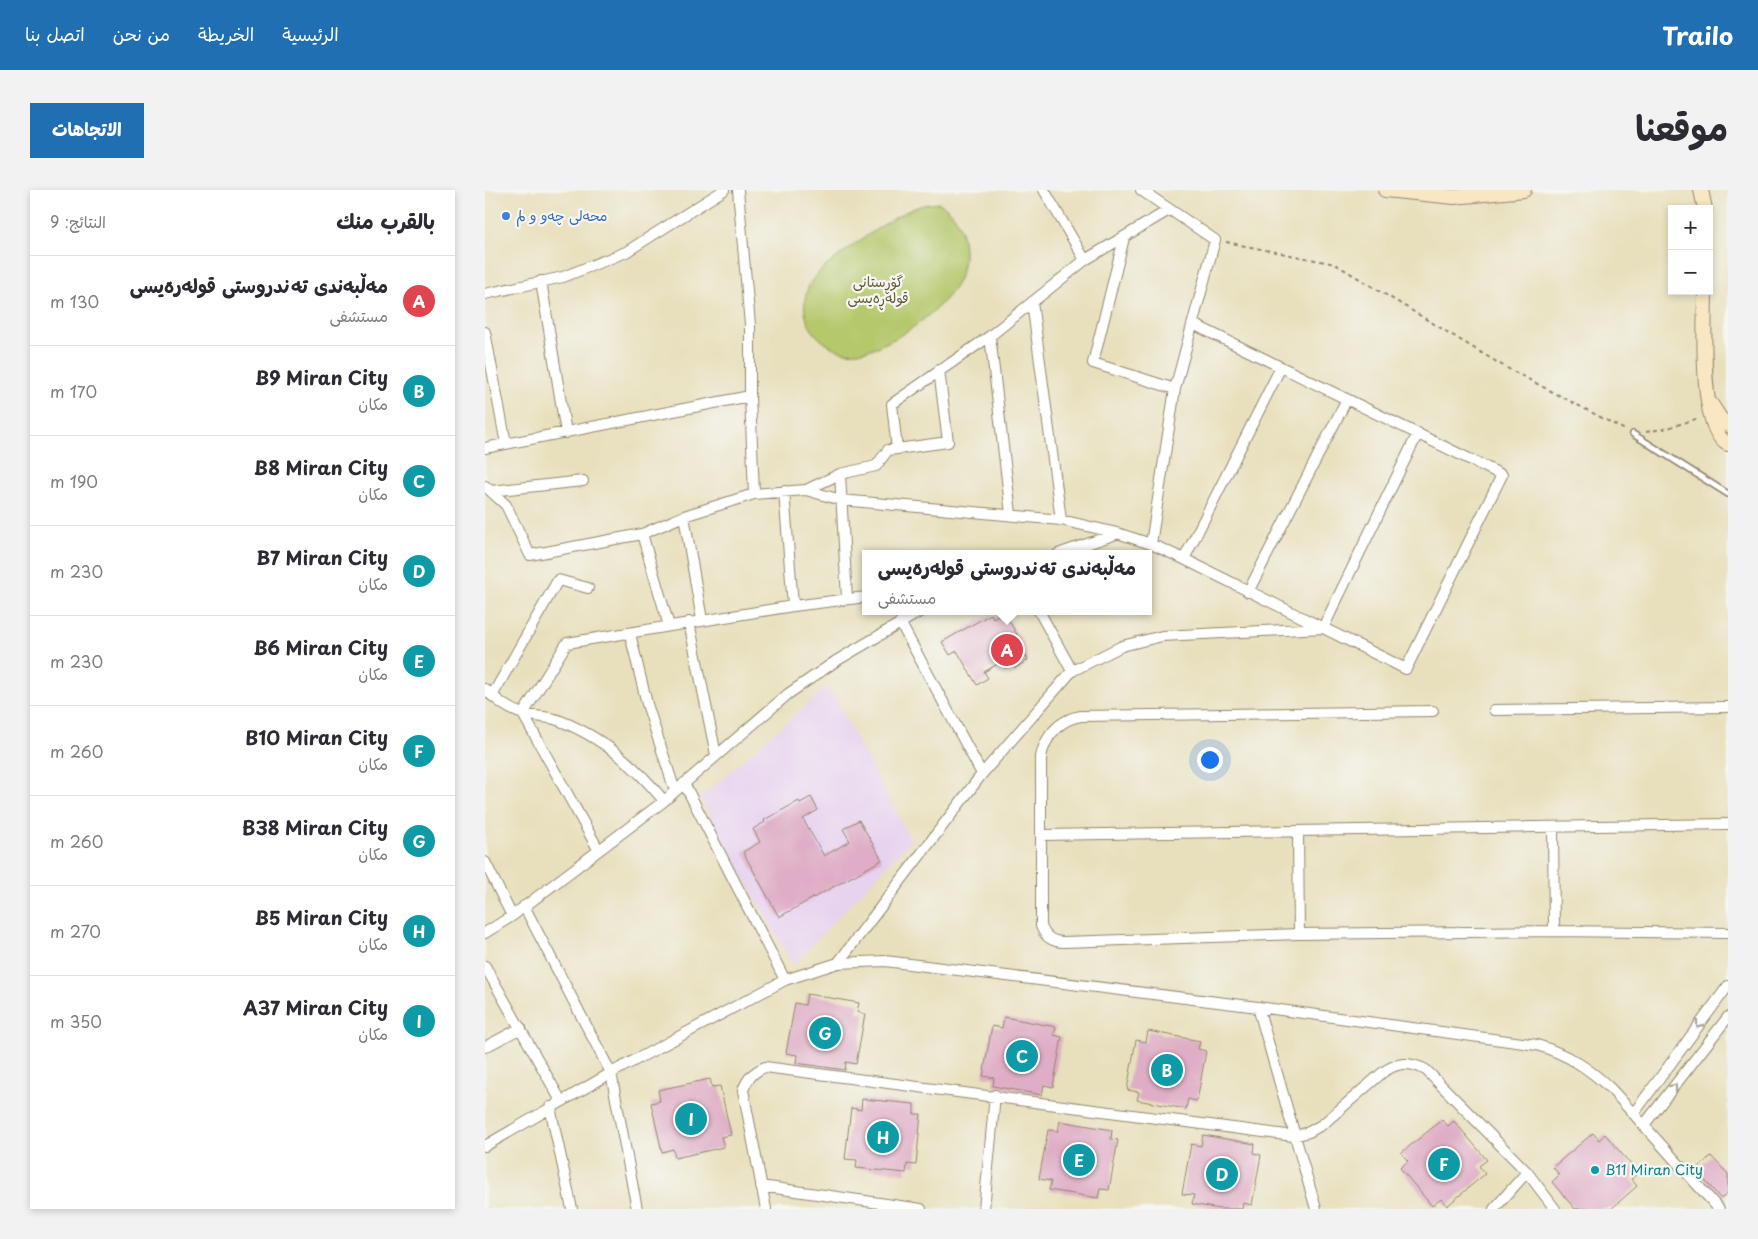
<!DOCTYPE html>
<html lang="ar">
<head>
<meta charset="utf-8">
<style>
  body { margin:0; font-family:"Playpen Sans","Playpen Sans Arabic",sans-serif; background:#f2f2f3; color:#2b2b33; direction:rtl }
  .controls { position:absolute; right:15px; top:15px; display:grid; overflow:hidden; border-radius:0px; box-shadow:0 2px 8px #0003 }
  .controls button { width:45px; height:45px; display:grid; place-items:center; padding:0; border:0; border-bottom:1px solid #e1e1e2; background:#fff; color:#2b2b33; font:25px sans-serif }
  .you { position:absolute; left:724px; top:569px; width:18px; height:18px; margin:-12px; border:4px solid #fff; border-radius:50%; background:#1a73e8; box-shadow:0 0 0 8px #1a73e833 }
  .badge { display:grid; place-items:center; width:32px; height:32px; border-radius:50%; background:#1f6fb2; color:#fff; font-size:16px; font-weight:700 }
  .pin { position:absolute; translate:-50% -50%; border:2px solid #fff; box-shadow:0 1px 5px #0006 }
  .popup { position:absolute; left:377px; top:360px; width:290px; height:65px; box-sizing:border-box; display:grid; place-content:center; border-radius:0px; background:#fff; filter:drop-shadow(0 1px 4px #0005); font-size:16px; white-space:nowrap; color:#7c7c81 }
  .popup b { font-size:19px; color:#2b2b33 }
  .popup::after { content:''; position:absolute; left:50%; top:100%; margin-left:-10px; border:10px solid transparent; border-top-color:#fff }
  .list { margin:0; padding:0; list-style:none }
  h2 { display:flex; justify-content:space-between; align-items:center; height:65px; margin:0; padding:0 20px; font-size:21px }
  h2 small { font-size:16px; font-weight:400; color:#7c7c81 }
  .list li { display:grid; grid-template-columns:32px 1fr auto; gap:15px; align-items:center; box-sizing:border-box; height:90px; padding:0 20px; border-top:1px solid #e1e1e2 }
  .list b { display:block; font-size:19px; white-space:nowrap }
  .list p { margin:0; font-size:16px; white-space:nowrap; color:#7c7c81 }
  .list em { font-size:16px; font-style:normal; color:#7c7c81 }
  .map { position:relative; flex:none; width:1243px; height:1019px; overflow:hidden; direction:ltr; border-radius:0px }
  header { display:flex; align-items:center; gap:30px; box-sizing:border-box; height:70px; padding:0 25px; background:#1f6fb2; color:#fff }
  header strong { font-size:24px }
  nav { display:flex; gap:28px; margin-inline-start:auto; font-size:18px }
  .intro { display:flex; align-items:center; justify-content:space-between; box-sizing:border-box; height:120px; padding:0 30px }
  h1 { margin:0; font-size:35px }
  .button { padding:12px 22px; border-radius:0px; background:#1f6fb2; color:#fff; font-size:18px; font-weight:700 }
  main { display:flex; gap:30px; padding:0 30px }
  aside { flex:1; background:#fff; border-radius:0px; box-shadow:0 2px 8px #0003 }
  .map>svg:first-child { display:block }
  .built { fill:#e7d2ef }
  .green { fill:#b5c86c; stroke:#787945 }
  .building { fill:#dfadc6 }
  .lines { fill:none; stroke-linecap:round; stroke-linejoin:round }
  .lane-casing { stroke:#92856e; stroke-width:8 }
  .street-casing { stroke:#92856e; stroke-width:12 }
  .secondary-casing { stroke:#92856e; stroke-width:16 }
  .path { stroke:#92856e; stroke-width:2; stroke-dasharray:4 4; stroke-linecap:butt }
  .lane { stroke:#fff; stroke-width:5 }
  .street { stroke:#fff; stroke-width:10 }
  .secondary { stroke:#f9e7c3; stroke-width:14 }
  .oneway { stroke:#a79f9a }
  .shop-dot { fill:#3f7fe0; stroke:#f6f6f2; stroke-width:2 }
  .culture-dot { fill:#0f9aa8; stroke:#f6f6f2; stroke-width:2 }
  .labels { text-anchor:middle; stroke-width:4.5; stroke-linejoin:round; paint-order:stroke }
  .shop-label { font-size:14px; fill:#366cbe; stroke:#f6f6f2; text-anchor:start }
  .park-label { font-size:14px; fill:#605935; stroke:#f6f6f2 }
  .culture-label { font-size:14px; fill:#0d838f; stroke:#f6f6f2; text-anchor:start }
</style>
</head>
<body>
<header>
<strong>Trailo</strong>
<nav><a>الرئيسية</a><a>الخريطة</a><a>من نحن</a><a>اتصل بنا</a></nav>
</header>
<div class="intro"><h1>موقعنا</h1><a class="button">الاتجاهات</a></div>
<main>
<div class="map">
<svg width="1243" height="1019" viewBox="0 0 1243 1019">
  <rect width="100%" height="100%" fill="#f6f6f2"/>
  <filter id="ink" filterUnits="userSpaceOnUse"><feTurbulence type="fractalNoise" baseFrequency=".02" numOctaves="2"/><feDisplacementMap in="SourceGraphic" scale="10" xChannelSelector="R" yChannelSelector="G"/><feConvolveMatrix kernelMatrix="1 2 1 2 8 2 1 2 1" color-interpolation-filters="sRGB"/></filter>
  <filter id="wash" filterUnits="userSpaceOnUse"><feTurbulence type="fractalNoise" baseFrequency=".0096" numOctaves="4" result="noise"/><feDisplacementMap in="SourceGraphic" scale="20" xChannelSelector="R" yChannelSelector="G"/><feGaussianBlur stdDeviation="1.12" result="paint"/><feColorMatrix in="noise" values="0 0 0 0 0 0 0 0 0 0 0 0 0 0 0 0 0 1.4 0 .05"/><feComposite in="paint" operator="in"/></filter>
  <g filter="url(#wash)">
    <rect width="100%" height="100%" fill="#e8e0bd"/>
    <!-- built -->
    <path class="built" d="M 343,496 L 426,650 L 308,775 L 215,608 Z"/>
    <!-- green -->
    <path class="green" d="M 454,13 C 468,21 474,30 477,45 C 480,58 480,74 475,86 C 465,118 387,175 353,160 C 325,148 311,123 325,93 C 334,76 412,23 432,17 C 439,14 447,14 454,13 Z"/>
    <g id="blocks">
      <!-- building -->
      <path class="building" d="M 519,422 L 538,455 L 535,456 L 543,470 L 530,478 L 528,474 L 520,478 L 516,472 L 499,482 L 503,488 L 492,495 L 472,461 L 465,465 L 457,452 L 506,424 L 508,428 Z
        M 326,607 L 333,620 L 318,629 L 339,666 L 365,651 L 358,639 L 374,630 L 397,670 L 294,727 L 258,662 L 275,652 L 268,639 L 280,632 L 279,630 L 314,611 L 315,613 Z
        M 322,804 L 374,813 L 372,822 L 380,824 L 371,874 L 361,872 L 360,880 L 311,873 L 312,865 L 301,863 L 310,813 L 320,815 Z
        M 519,827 L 571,837 L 569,845 L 577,847 L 568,897 L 559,895 L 557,905 L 508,896 L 509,888 L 498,886 L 507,836 L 517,838 Z
        M 663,841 L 715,851 L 713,859 L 721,861 L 712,911 L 703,909 L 701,919 L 652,910 L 654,902 L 642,900 L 651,850 L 661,852 Z
        M 225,889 L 227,897 L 235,896 L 246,945 L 236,947 L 239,957 L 190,968 L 188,959 L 177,962 L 166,913 L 175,911 L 173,900 Z
        M 377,909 L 429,914 L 429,924 L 436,924 L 431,975 L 422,974 L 421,983 L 371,978 L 372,970 L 360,969 L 366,918 L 376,920 Z
        M 957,930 L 963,936 L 969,931 L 1002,970 L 994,976 L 1000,984 L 962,1016 L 956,1009 L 947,1016 L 915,978 L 923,971 L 916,963 Z
        M 575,931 L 627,940 L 626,949 L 633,950 L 624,1000 L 615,999 L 613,1008 L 564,1000 L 566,991 L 554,989 L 563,940 L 573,941 Z
        M 1108,943 L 1114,950 L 1120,944 L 1153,983 L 1146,989 L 1152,996 L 1126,1019 L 1090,1019 L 1067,992 L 1074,985 L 1068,977 Z
        M 718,945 L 770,954 L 769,963 L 776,965 L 767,1015 L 758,1013 L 757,1019 L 735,1019 L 707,1014 L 709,1005 L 697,1004 L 706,954 L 716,956 Z
        M 1226,966 L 1243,984 L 1243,1002 L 1236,1009 L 1211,980 Z"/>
    </g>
  </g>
  <g filter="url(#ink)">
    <use href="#blocks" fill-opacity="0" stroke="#92856e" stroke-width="1"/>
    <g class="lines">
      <!-- lane casing -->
      <g class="lane-casing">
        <path id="lane" d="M 1148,244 L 1243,304"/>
      </g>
      <!-- street casing -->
      <g class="street-casing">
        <path id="street" d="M 253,0 L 265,135 L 265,206 L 269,304
          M 559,0 L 600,70
          M 656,0 L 730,50 L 690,199 L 666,354
          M 639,48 L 608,173 L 690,199
          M 56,91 L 81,243
          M 0,104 L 78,87 L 141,62 L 239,0
          M 547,112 L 576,330
          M 0,142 L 21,254
          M 505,146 L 526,324
          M 0,258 L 265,206
          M 412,259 L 463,252 L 454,180
          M 355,284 L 362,409
          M 0,296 L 21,315 L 45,365 L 157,344 L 199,326 L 269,304 L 321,300 L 356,310 L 576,330 L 632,343 L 666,354 L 699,369 L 921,479 L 1017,285 L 708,134
          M 321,300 L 355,284 L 391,276 L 403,260 L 412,259 L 407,214 L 505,146 L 600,70 L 684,20
          M 6,301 L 98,291
          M 299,301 L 308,416
          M 199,326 L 217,430
          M 157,344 L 184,436
          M 573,364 L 631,344
          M 699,369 L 796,177
          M 763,402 L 862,209
          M 554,421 L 587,481
          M 204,432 L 231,565
          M 415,432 L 497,584
          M 145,444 L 162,514 L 190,601
          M 0,499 C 12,510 23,520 39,524 C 50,527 62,526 73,530 C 115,546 151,576 179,611
          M 7,506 L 73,390 L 103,398
          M 1009,520 L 1243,517
          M 948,521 L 596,526 C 575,529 560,546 556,567 L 556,736 C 560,747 567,752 579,752 L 814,744 L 1069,741 L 1243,743
          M 199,593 L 300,790
          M 1068,637 L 1069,741
          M 813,641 L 814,744
          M 557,645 L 1243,634
          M 113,659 L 38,524 L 82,453 L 308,416 L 381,407
          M 0,672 L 27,726
          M 39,716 L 126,883 L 152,1019
          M 0,743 L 27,726 L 179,611 L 303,504 L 351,471 L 436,421
          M 353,773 L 497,584 L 587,481 L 637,456 L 677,446 L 838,438 L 933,243
          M 0,776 L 76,911
          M 773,817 L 831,1019
          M 0,857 L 36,838
          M 65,917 L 87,1019
          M 1149,923 L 1243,796
          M 1159,935 L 1243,827
          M 0,956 L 126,883 L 300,790 L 353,773 L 400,771 L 773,817 L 1052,855 C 1082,864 1104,878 1127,900 L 1234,1019
          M 276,996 L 436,1019
          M 281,1019 L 258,900 C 263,888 268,882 280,877 L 809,946 L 824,942 L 838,934 L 897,883 C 912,872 924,871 941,880 L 1042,982 L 1070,1019
          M 499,1019 L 510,905
          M 1009,1019 L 1042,982"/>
      </g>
      <!-- secondary casing -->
      <g class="secondary-casing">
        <path id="secondary" d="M 900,0 L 969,7 L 1039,0
          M 1216,0 L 1220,19
          M 1220,101 C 1220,130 1213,242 1243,254
          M 1226,214 L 1235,228 L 1243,235"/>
      </g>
      <!-- path -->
      <path class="path" d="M 741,52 L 850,74 L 1020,177 L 1142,241
        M 1161,242 L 1183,238 L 1214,228"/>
      <!-- lane -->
      <use href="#lane" class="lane"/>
      <!-- street -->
      <use href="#street" class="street"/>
      <!-- secondary -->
      <use href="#secondary" class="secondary"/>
    </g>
    <!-- one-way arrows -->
    <defs><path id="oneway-chevron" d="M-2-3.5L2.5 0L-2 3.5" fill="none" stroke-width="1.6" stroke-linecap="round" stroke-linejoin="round" transform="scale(1.25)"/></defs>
    <g class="oneway">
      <use href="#oneway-chevron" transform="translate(1214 835) rotate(127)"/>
      <use href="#oneway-chevron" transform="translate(1189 897) rotate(-52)"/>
    </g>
  </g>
  <!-- markers -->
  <circle class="shop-dot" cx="21" cy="26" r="5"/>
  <circle class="culture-dot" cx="1110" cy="980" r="5"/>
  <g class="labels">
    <!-- shop labels -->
    <g class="shop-label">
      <text x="31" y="31">محەلی چەو و لم</text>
    </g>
    <!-- park labels -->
    <g class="park-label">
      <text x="393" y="97">گۆڕستانی<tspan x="393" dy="16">قولەڕەیسی</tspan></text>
    </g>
    <!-- culture labels -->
    <g class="culture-label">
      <text x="1120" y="985">B11 Miran City</text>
    </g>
  </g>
</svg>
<div class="controls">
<button>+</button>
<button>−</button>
</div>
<div class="you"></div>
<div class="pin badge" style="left:522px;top:460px;background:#e0444e">A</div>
<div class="popup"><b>مەڵبەندی تەندروستی قولەرەیسی</b>مستشفى</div>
<div class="pin badge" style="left:682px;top:880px;background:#0f9aa8">B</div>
<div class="pin badge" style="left:537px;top:866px;background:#0f9aa8">C</div>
<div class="pin badge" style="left:737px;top:984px;background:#0f9aa8">D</div>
<div class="pin badge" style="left:594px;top:970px;background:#0f9aa8">E</div>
<div class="pin badge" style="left:959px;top:974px;background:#0f9aa8">F</div>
<div class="pin badge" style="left:340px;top:843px;background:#0f9aa8">G</div>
<div class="pin badge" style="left:398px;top:947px;background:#0f9aa8">H</div>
<div class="pin badge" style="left:206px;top:929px;background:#0f9aa8">I</div>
</div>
<aside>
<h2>بالقرب منك<small>النتائج: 9</small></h2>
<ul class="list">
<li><span class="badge" style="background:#e0444e">A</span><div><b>مەڵبەندی تەندروستی قولەرەیسی</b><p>مستشفى</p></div><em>130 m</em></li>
<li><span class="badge" style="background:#0f9aa8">B</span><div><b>B9 Miran City</b><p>مكان</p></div><em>170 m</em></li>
<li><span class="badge" style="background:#0f9aa8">C</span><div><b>B8 Miran City</b><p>مكان</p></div><em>190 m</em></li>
<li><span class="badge" style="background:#0f9aa8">D</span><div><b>B7 Miran City</b><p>مكان</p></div><em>230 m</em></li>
<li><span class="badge" style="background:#0f9aa8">E</span><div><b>B6 Miran City</b><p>مكان</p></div><em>230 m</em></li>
<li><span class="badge" style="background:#0f9aa8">F</span><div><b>B10 Miran City</b><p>مكان</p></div><em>260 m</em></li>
<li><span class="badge" style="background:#0f9aa8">G</span><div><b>B38 Miran City</b><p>مكان</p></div><em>260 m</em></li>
<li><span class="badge" style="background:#0f9aa8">H</span><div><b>B5 Miran City</b><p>مكان</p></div><em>270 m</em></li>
<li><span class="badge" style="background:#0f9aa8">I</span><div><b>A37 Miran City</b><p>مكان</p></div><em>350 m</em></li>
</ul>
</aside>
</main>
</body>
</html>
